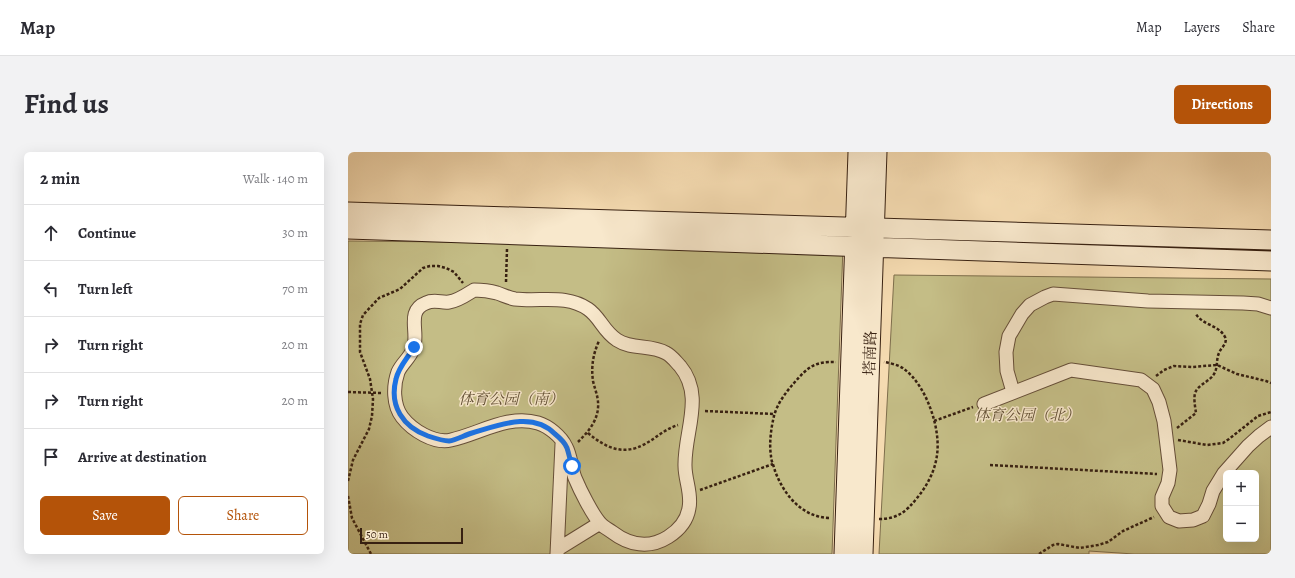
<!DOCTYPE html>
<html lang="en">
<head>
<meta charset="utf-8">
<style>
  body { margin:0; font-family:Alegreya,"Noto Serif SC",serif; background:#f2f2f3; color:#2b2b33 }
  .controls { position:absolute; right:12px; bottom:12px; display:grid; overflow:hidden; border-radius:6px; box-shadow:0 4px 16px #0002 }
  .controls button { width:36px; height:36px; display:grid; place-items:center; padding:0; border:0; border-bottom:1px solid #e1e1e2; background:#fff; color:#2b2b33; font:20px sans-serif }
  .scale { position:absolute; left:12px; bottom:10px; width:103px; box-sizing:border-box; padding-left:4px; border:2px solid #372011; border-top:0; font-size:11px; line-height:14px; white-space:nowrap; color:#372011; -webkit-text-stroke:3px #f8e8cc; paint-order:stroke }
  .stop { position:absolute; width:12px; height:12px; margin:-9px; border:3px solid #1a73e8; border-radius:50%; background:#fff }
  .stop.end { background:#1a73e8; border-color:#fff; box-shadow:0 1px 4px #0008 }
  .list { margin:0; padding:0; list-style:none }
  h2 { display:flex; justify-content:space-between; align-items:center; height:52px; margin:0; padding:0 16px; font-size:17px }
  h2 small { font-size:13px; font-weight:400; color:#7c7c81 }
  .list li { display:grid; grid-template-columns:26px 1fr auto; gap:12px; align-items:center; box-sizing:border-box; height:56px; padding:0 16px; border-top:1px solid #e1e1e2 }
  .list b { display:block; font-size:15px; white-space:nowrap }
  .list em { font-size:13px; font-style:normal; color:#7c7c81 }
  .actions { display:flex; gap:8px; padding:12px 16px }
  .actions a { flex:1; padding:9px 0; border:1px solid #b45309; border-radius:6px; text-align:center; font-size:14px; color:#b45309 }
  .actions .main { background:#b45309; color:#fff }
  .icon { flex:none; width:22px; height:22px; fill:none; stroke:currentColor; stroke-width:2; stroke-linecap:round; stroke-linejoin:round }
  .map { position:relative; flex:none; width:923px; height:402px; overflow:hidden; border-radius:6px }
  header { display:flex; align-items:center; gap:24px; box-sizing:border-box; height:56px; padding:0 20px; background:#fff; border-bottom:1px solid #e1e1e2 }
  header strong { font-size:19px }
  nav { display:flex; gap:22px; margin-inline-start:auto; font-size:14px }
  .intro { display:flex; align-items:center; justify-content:space-between; box-sizing:border-box; height:96px; padding:0 24px }
  h1 { margin:0; font-size:28px }
  .button { padding:10px 18px; border-radius:6px; background:#b45309; color:#fff; font-size:14px; font-weight:700 }
  main { display:flex; gap:24px; padding:0 24px }
  aside { flex:1; background:#fff; border-radius:6px; box-shadow:0 4px 16px #0002 }
  .map>svg:first-child { display:block }
  .green { fill:#c4bd86; stroke:#7e6e4c; fill-rule:evenodd }
  .lines { fill:none; stroke-linecap:round; stroke-linejoin:round }
  .street-casing { stroke:#664f39; stroke-width:15 }
  .secondary-casing { stroke:#372011; stroke-width:21 }
  .path { stroke:#372011; stroke-width:2.5; stroke-dasharray:3 2; stroke-linecap:butt }
  .street { stroke:#f8e8cc; stroke-width:13 }
  .secondary { stroke:#f8e8cc; stroke-width:19 }
  .route { stroke:#1a73e8; stroke-width:5 }
  .labels { text-anchor:middle; stroke-width:3; stroke-linejoin:round; paint-order:stroke }
  .street-label { font-size:15px; fill:#372011; stroke:#f8e8cc }
  .park-label { font-size:15px; font-style:italic; fill:#614f34; stroke:#f8e8cc }
</style>
</head>
<body>
<header>
<strong>Map</strong>
<nav><a>Map</a><a>Layers</a><a>Share</a></nav>
</header>
<div class="intro"><h1>Find us</h1><a class="button">Directions</a></div>
<main>
<aside>
<h2>2 min<small>Walk · 140 m</small></h2>
<ul class="list">
<li><svg class="icon" aria-label="ahead" viewBox="0 0 24 24"><path d="M12 20V5M6 11l6-6 6 6"/></svg><div><b>Continue</b></div><em>30 m</em></li>
<li><svg class="icon" aria-label="left" viewBox="0 0 24 24"><path d="M17 20v-9H6M10 6l-5 5 5 5"/></svg><div><b>Turn left</b></div><em>70 m</em></li>
<li><svg class="icon" aria-label="right" viewBox="0 0 24 24"><path d="M7 20v-9h11M14 6l5 5-5 5"/></svg><div><b>Turn right</b></div><em>20 m</em></li>
<li><svg class="icon" aria-label="right" viewBox="0 0 24 24"><path d="M7 20v-9h11M14 6l5 5-5 5"/></svg><div><b>Turn right</b></div><em>20 m</em></li>
<li><svg class="icon" aria-label="arrive" viewBox="0 0 24 24"><path d="M6 21V4h12l-3 4 3 4H6"/></svg><div><b>Arrive at destination</b></div></li>
</ul>
<div class="actions"><a class="main">Save</a><a>Share</a></div>
</aside>
<div class="map">
<svg width="923" height="402" viewBox="0 0 923 402">
  <rect width="100%" height="100%" fill="#f5dbb1"/>
  <filter id="stains"><feTurbulence type="fractalNoise" baseFrequency=".005" numOctaves="4"/><feColorMatrix values="0 0 0 0 .2 0 0 0 0 .09 0 0 0 0 .02 0 0 0 .5 -.17"/></filter>
  <radialGradient id="worn" r=".72"><stop offset=".6" stop-color="#630" stop-opacity="0"/><stop offset="1" stop-color="#630" stop-opacity=".3"/></radialGradient>
  <!-- green -->
  <path class="green" d="M 0,89 L 495,94 L 484,402 L 0,402 Z
    M 546,123 L 923,127 L 923,402 L 786,402 L 741,399 L 741,402 L 531,402 ZM 878,321 L 908,321 L 908,387 L 878,387 Z"/>
  <g class="lines">
    <!-- street casing -->
    <g class="street-casing">
      <path id="street" d="M 126,138 C 134,138 142,139 149,141 C 155,143 161,146 167,147 C 193,150 218,142 240,157 C 252,165 255,179 269,188 C 284,198 303,192 318,201 C 324,204 328,210 332,214 C 357,244 336,280 337,314 C 337,328 344,342 341,356 C 339,369 331,378 320,385 C 301,397 281,393 264,380 C 260,377 255,375 252,371 C 244,362 232,338 227,326 C 223,316 223,304 218,295 C 213,284 200,274 190,271 C 160,262 131,282 103,288 C 86,292 64,278 54,265 C 45,253 45,234 50,220 C 54,211 62,206 65,197 C 72,182 57,159 78,151 C 86,147 93,151 101,150 C 110,149 118,143 126,138 Z
        M 665,240 L 659,219 L 658,200 L 661,184 L 674,162 L 682,153 L 697,145 L 705,142 L 800,149 L 895,151 L 910,152 L 923,156
        M 636,252 L 723,218 L 793,228 L 805,237 L 811,250 L 816,269 L 822,318 L 820,331 L 814,345 L 814,354 L 821,365 L 831,369 L 845,368 L 855,364 L 861,352 L 865,339 L 876,321 L 900,294 L 911,284 L 923,275
        M 210,397 L 252,371
        M 209,402 L 214,292"/>
    </g>
    <!-- secondary casing -->
    <g class="secondary-casing">
      <path id="secondary" d="M 0,60 L 923,88
        M 0,77 L 923,109
        M 496,402 L 510,0
        M 515,402 L 529,0"/>
    </g>
    <!-- path -->
    <path class="path" d="M 158,130 L 159,97
      M 808,224 L 816,218 L 826,214 L 844,215 L 869,213 L 889,222 L 918,229 L 923,231
      M 0,240 L 34,241
      M 357,259 L 426,262
      M 586,269 L 625,255
      M 829,276 L 848,261 C 847,254 845,244 848,239 C 852,232 862,229 866,222 C 870,216 868,207 871,201 C 873,195 880,192 877,185 C 871,173 854,173 848,162
      M 240,281 C 258,296 275,304 297,292 C 308,286 317,277 330,273
      M 830,288 L 859,293 L 875,291 L 881,287 L 910,264 L 923,260
      M 230,290 C 239,281 249,270 250,256 C 251,246 247,238 245,229 C 243,215 245,202 251,189
      M 642,313 L 809,322
      M 0,329 L 5,308 L 21,277 L 24,264 L 25,247 L 22,227 L 12,200 L 12,172 L 15,163 L 31,146 L 52,137 L 75,116 L 82,114 L 90,114 L 98,116 L 106,120 L 115,131
      M 352,338 L 425,312
      M 0,344 L 4,366 L 23,402
      M 481,366 C 454,365 436,343 427,319 C 426,314 423,309 423,304 C 421,292 423,276 426,264 C 429,252 438,240 446,231 C 460,215 467,209 488,210
      M 531,367 C 549,367 558,360 569,346 C 579,334 587,319 589,303 C 593,276 578,233 556,217 C 551,213 542,211 536,210
      M 691,402 L 705,393 L 710,392 L 732,396 L 750,393 L 760,390 L 775,379 L 806,365"/>
    <!-- street -->
    <use href="#street" class="street"/>
    <!-- secondary -->
    <use href="#secondary" class="secondary"/>
  </g>
  <g class="lines">
    <!-- route -->
    <path class="route" d="M 66,195 C 60,206 51,214 48,227 C 41,254 55,275 80,284 C 86,286 95,289 101,289 C 108,288 117,283 124,281 C 151,273 185,259 207,282 C 212,286 217,291 219,296 C 221,302 222,308 224,314"/>
  </g>
  <g class="labels">
    <!-- street labels -->
    <g class="street-label">
      <text transform="translate(522 201) rotate(-88)" y="5">塔南路</text>
    </g>
    <!-- park labels -->
    <g class="park-label">
      <text x="163" y="252">体育公园（南）</text>
      <text x="679" y="268">体育公园（北）</text>
    </g>
  </g>
  <rect width="100%" height="100%" filter="url(#stains)"/>
  <rect width="100%" height="100%" fill="url(#worn)"/>
</svg>
<div class="controls">
<button>+</button>
<button>−</button>
</div>
<div class="scale">50 m</div>
<div class="stop" style="left:224px;top:314px"></div>
<div class="stop end" style="left:66px;top:195px"></div>
</div>
</main>
</body>
</html>
